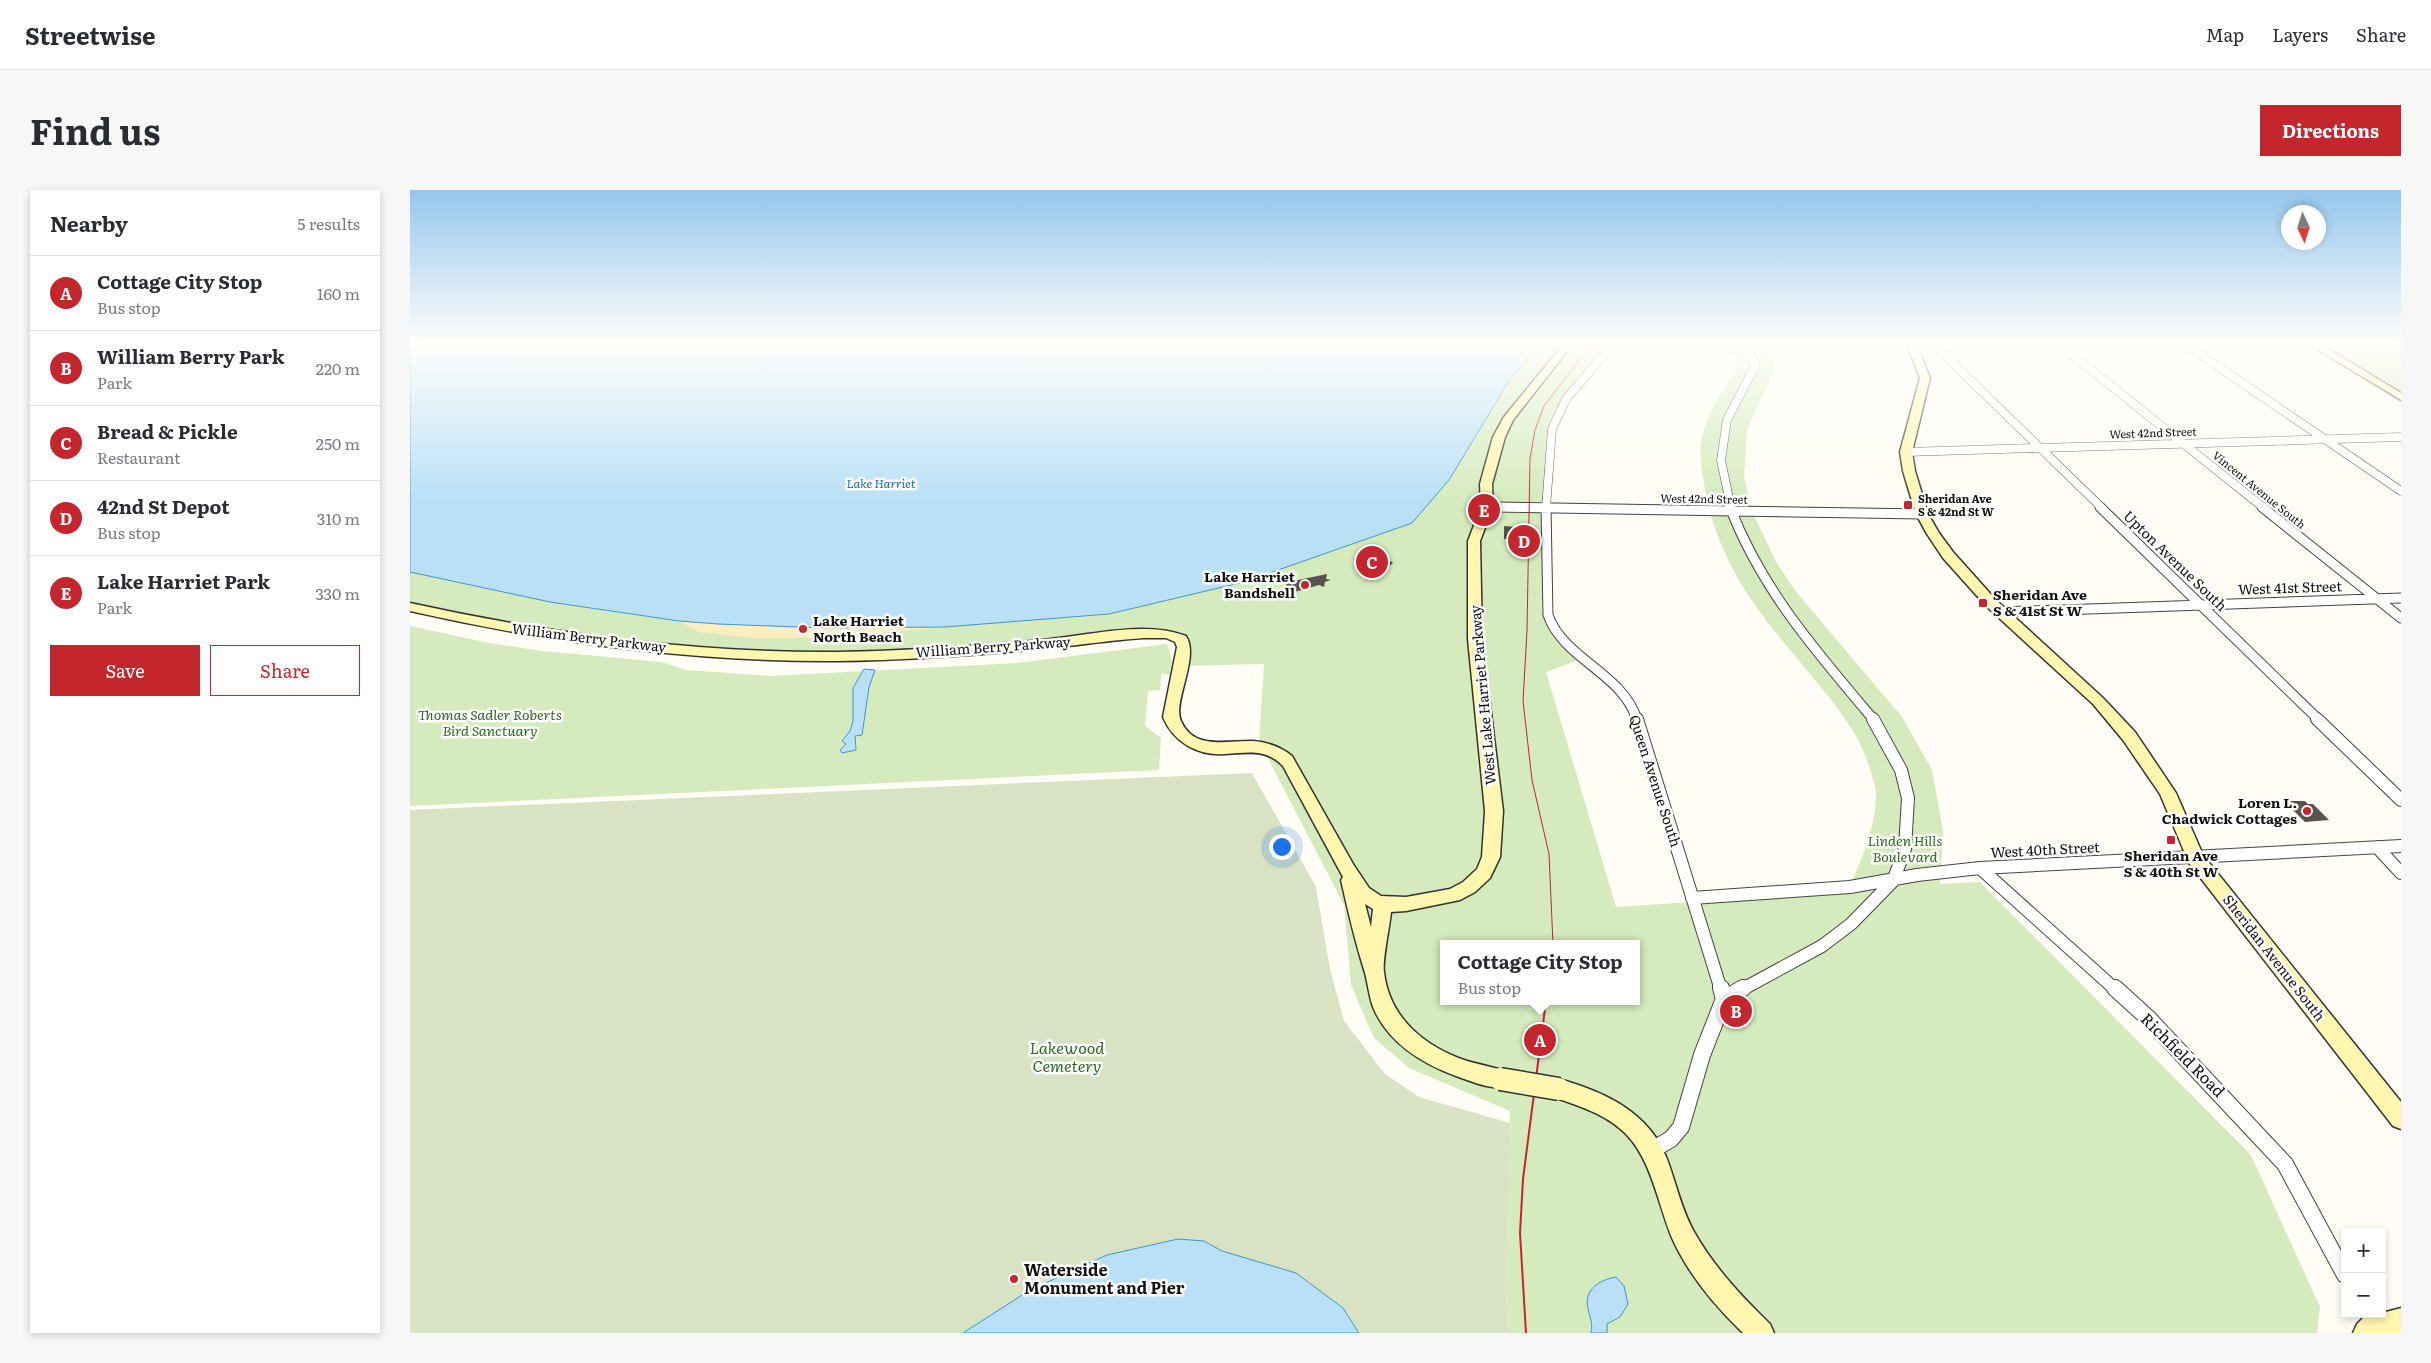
<!DOCTYPE html>
<html lang="en">
<head>
<meta charset="utf-8">
<style>
  body { margin:0; font-family:Literata,serif; background:#f7f7f7; color:#2b2b33 }
  .controls { position:absolute; right:15px; bottom:15px; display:grid; overflow:hidden; border-radius:0px; box-shadow:0 2px 8px #0003 }
  .controls button { width:45px; height:45px; display:grid; place-items:center; padding:0; border:0; border-bottom:1px solid #e1e1e2; background:#fff; color:#2b2b33; font:25px sans-serif }
  .compass { position:absolute; left:1871px; top:15px; width:45px; height:45px; border-radius:50%; background:#fff; box-shadow:0 2px 8px #0003; rotate:176deg }
  .you { position:absolute; left:871px; top:656px; width:18px; height:18px; margin:-12px; border:4px solid #fff; border-radius:50%; background:#1a73e8; box-shadow:0 0 0 8px #1a73e833 }
  .badge { display:grid; place-items:center; width:32px; height:32px; border-radius:50%; background:#c4262e; color:#fff; font-size:16px; font-weight:700 }
  .pin { position:absolute; translate:-50% -50%; border:2px solid #fff; box-shadow:0 1px 5px #0006 }
  .popup { position:absolute; left:1030px; top:750px; width:200px; height:65px; box-sizing:border-box; display:grid; place-content:center; border-radius:0px; background:#fff; filter:drop-shadow(0 1px 4px #0005); font-size:16px; white-space:nowrap; color:#7c7c81 }
  .popup b { font-size:19px; color:#2b2b33 }
  .popup::after { content:''; position:absolute; left:50%; top:100%; margin-left:-10px; border:10px solid transparent; border-top-color:#fff }
  .list { margin:0; padding:0; list-style:none }
  h2 { display:flex; justify-content:space-between; align-items:center; height:65px; margin:0; padding:0 20px; font-size:21px }
  h2 small { font-size:16px; font-weight:400; color:#7c7c81 }
  .list li { display:grid; grid-template-columns:32px 1fr auto; gap:15px; align-items:center; box-sizing:border-box; height:75px; padding:0 20px; border-top:1px solid #e1e1e2 }
  .list b { display:block; font-size:19px; white-space:nowrap }
  .list p { margin:0; font-size:16px; white-space:nowrap; color:#7c7c81 }
  .list em { font-size:16px; font-style:normal; color:#7c7c81 }
  .actions { display:flex; gap:10px; padding:15px 20px }
  .actions a { flex:1; padding:11px 0; border:1px solid #c4262e; border-radius:0px; text-align:center; font-size:18px; color:#c4262e }
  .actions .main { background:#c4262e; color:#fff }
  .map { position:relative; flex:none; width:1991px; height:1143px; overflow:hidden; border-radius:0px }
  header { display:flex; align-items:center; gap:30px; box-sizing:border-box; height:70px; padding:0 25px; background:#fff; border-bottom:1px solid #e1e1e2 }
  header strong { font-size:24px }
  nav { display:flex; gap:28px; margin-inline-start:auto; font-size:18px }
  .intro { display:flex; align-items:center; justify-content:space-between; box-sizing:border-box; height:120px; padding:0 30px }
  h1 { margin:0; font-size:35px }
  .button { padding:12px 22px; border-radius:0px; background:#c4262e; color:#fff; font-size:18px; font-weight:700 }
  main { display:flex; gap:30px; padding:0 30px }
  aside { flex:1; background:#fff; border-radius:0px; box-shadow:0 2px 8px #0003 }
  .map>svg:first-child { display:block }
  .green { fill:#d5ebbd; fill-rule:evenodd }
  .sand { fill:#fbeec1 }
  .cemetery { fill:#d9e3c4 }
  .water { fill:#b9e0f7; stroke:#3f96cf }
  .building { fill:#5a524d }
  .lines { fill:none; stroke-linecap:round; stroke-linejoin:round }
  .street-far3-casing { stroke:#444; stroke-width:9 }
  .street-far2-casing { stroke:#444; stroke-width:11 }
  .street-far1-casing { stroke:#444; stroke-width:14 }
  .street-casing { stroke:#444; stroke-width:18 }
  .secondary-casing { stroke:#333; stroke-width:3 }
  .street-far3 { stroke:#fff; stroke-width:8 }
  .street-far2 { stroke:#fff; stroke-width:9 }
  .street-far1 { stroke:#fff; stroke-width:12 }
  .street { stroke:#fff; stroke-width:16 }
  .secondary { fill:#fff6b0; fill-rule:evenodd }
  .tram-far1 { stroke:#c4262e; stroke-width:1 }
  .tram { stroke:#c4262e; stroke-width:2 }
  .secondary-bridge-casing { stroke:#333; stroke-width:25; stroke-linecap:butt }
  .secondary-bridge { stroke:#fff6b0; stroke-width:22 }
  .poi-dot { fill:#c4262e; stroke:#fff; stroke-width:2 }
  .labels { text-anchor:middle; stroke-width:5; stroke-linejoin:round; paint-order:stroke }
  .far-street-label { font-size:11px; fill:#111; stroke:#fff }
  .far-poi-label { font-size:11px; font-weight:bold; fill:#111; stroke:#fff; text-anchor:start }
  .far-water-label { font-size:12px; font-style:italic; fill:#1768a6; stroke:#fff }
  .street-label { font-size:14px; fill:#111; stroke:#fff }
  .poi-label { font-size:14px; font-weight:bold; fill:#111; stroke:#fff; text-anchor:end }
  .park-label { font-size:14px; font-style:italic; fill:#2f6b1f; stroke:#fff }
  .near-park-label { font-size:16px; font-style:italic; fill:#2f6b1f; stroke:#fff }
  .near-street-label { font-size:16px; fill:#111; stroke:#fff }
  .near-poi-label { font-size:16px; font-weight:bold; fill:#111; stroke:#fff; text-anchor:start }
</style>
</head>
<body>
<header>
<strong>Streetwise</strong>
<nav><a>Map</a><a>Layers</a><a>Share</a></nav>
</header>
<div class="intro"><h1>Find us</h1><a class="button">Directions</a></div>
<main>
<aside>
<h2>Nearby<small>5 results</small></h2>
<ul class="list">
<li><span class="badge">A</span><div><b>Cottage City Stop</b><p>Bus stop</p></div><em>160 m</em></li>
<li><span class="badge">B</span><div><b>William Berry Park</b><p>Park</p></div><em>220 m</em></li>
<li><span class="badge">C</span><div><b>Bread &amp; Pickle</b><p>Restaurant</p></div><em>250 m</em></li>
<li><span class="badge">D</span><div><b>42nd St Depot</b><p>Bus stop</p></div><em>310 m</em></li>
<li><span class="badge">E</span><div><b>Lake Harriet Park</b><p>Park</p></div><em>330 m</em></li>
</ul>
<div class="actions"><a class="main">Save</a><a>Share</a></div>
</aside>
<div class="map">
<svg width="1991" height="1143" viewBox="0 0 1991 1143">
  <rect width="100%" height="100%" fill="#fffdf5"/>
  <!-- green -->
  <path class="green" d="M 1131,152 L 1205,152 L 1156,209 L 1142,239 L 1138,425 L 1172,469 L 1136,482 L 1206,717 L 1443,701 L 1440,697 C 1452,667 1466,637 1466,604 C 1466,598 1463,591 1462,585 C 1453,552 1435,527 1414,501 C 1360,435 1311,386 1295,299 C 1292,281 1288,265 1292,247 C 1298,220 1314,199 1328,177 L 1324,167 L 1312,160 L 1266,152 L 1336,152 L 1351,158 L 1364,170 L 1364,182 L 1352,206 L 1337,241 L 1334,287 L 1342,321 L 1366,372 L 1387,403 L 1492,527 L 1522,580 L 1533,641 L 1530,694 L 1570,692 L 1841,965 L 1910,1117 L 1907,1143 L 1098,1143 L 1096,1098 L 1100,921 L 999,878 L 964,848 L 941,795 L 934,715 L 849,551 L 854,474 L 770,476 L 773,462 L 764,445 L 361,466 L 166,447 L 0,417 L 0,382 C 102,404 204,426 308,434 L 617,430 L 669,427 L 699,424 L 834,392 L 891,370 L 1039,290 L 1099,191 ZM 1034,754 L 1226,754 L 1226,811 L 1034,811 Z
    M 1909,152 L 1991,152 L 1991,200 Z
    M 0,436 L 79,453 L 132,461 L 252,472 L 276,480 L 360,486 L 607,473 L 757,454 L 762,470 L 760,484 L 751,484 L 750,500 L 738,501 L 735,536 L 751,548 L 749,580 L 0,616 Z"/>
  <!-- sand -->
  <path class="sand" d="M 269,431 L 383,437 L 535,437 L 419,448 L 343,448 L 289,442 Z"/>
  <!-- cemetery -->
  <path class="cemetery" d="M 842,583 L 906,697 L 920,779 L 934,831 L 975,884 L 1009,907 L 1100,933 L 1096,1098 L 1098,1143 L 0,1143 L 0,620 Z"/>
  <!-- water -->
  <path class="water" d="M 0,152 L 1131,152 L 1099,191 L 1039,290 L 1002,333 L 834,392 L 699,424 L 535,437 L 414,438 L 308,434 L 269,431 L 140,412 L 0,382 Z
    M 454,479 L 465,480 L 459,497 L 452,545 L 445,546 L 446,560 L 432,563 L 430,560 L 436,554 L 432,551 L 440,541 L 443,531 L 443,498 Z
    M 768,1049 L 794,1051 L 812,1061 L 886,1083 L 933,1118 L 949,1143 L 553,1143 L 620,1100 L 697,1065 Z
    M 1206,1087 L 1214,1096 L 1218,1114 L 1210,1127 L 1197,1134 L 1197,1143 L 1181,1143 C 1183,1133 1180,1128 1178,1119 C 1173,1099 1190,1090 1206,1087 Z"/>
  <!-- building -->
  <path class="building" d="M 1094,336 L 1107,337 L 1107,349 L 1094,349 Z
    M 964,359 L 983,373 L 977,378 L 969,378 Z
    M 917,384 L 916,389 L 921,390 L 915,392 L 914,397 L 909,395 L 881,403 L 872,389 L 883,391 Z
    M 1879,611 L 1895,611 L 1898,614 L 1903,614 L 1919,630 L 1895,632 L 1882,619 L 1879,615 L 1883,615 Z"/>
  <g class="lines">
    <!-- street-far3 casing -->
    <g class="street-far3-casing">
      <path id="street-far3" d="M 1313,152 L 1340,165 L 1345,176 L 1317,230 L 1311,270 L 1321,318
        M 1521,152 L 1692,318
        M 1646,152 L 1854,318
        M 1772,152 L 1991,301
        M 1496,262 L 1991,247
        M 1077,317 L 1163,318
        M 1136,318 L 1142,239 L 1156,209 L 1205,152"/>
    </g>
    <!-- street-far2 casing -->
    <g class="street-far2-casing">
      <path id="street-far2" d="M 1086,317 L 1512,324
        M 1136,317 L 1138,425 C 1154,470 1213,483 1227,530
        M 1320,317 C 1351,399 1408,464 1464,530
        M 1690,317 L 1909,530
        M 1852,317 L 1991,428
        M 1590,422 L 1991,408"/>
    </g>
    <!-- street-far1 casing -->
    <g class="street-far1-casing">
      <path id="street-far1" d="M 1227,529 L 1311,800
        M 1907,529 L 1991,610
        M 1967,657 L 1991,683
        M 1570,678 L 1706,800
        M 1282,708 L 1440,697 L 1507,685 L 1570,678 L 1991,656
        M 1331,800 L 1412,756 L 1441,734 L 1483,691 L 1495,659 L 1498,608 L 1491,580 L 1463,529"/>
    </g>
    <!-- street casing -->
    <g class="street-casing">
      <path id="street" d="M 1311,798 L 1314,809
        M 1705,798 L 1739,829 L 1875,974 L 1935,1085
        M 1242,960 L 1261,949 L 1271,937 L 1292,865 L 1314,809 L 1333,798"/>
    </g>
    <!-- secondary casing -->
    <g class="secondary-casing">
      <path id="secondary" d="M 1152,152 L 1162,152 L 1155,164 L 1103,230 L 1095,247 L 1082,294 L 1083,317 L 1070,351 L 1072,449 L 1093,621 L 1090,667 L 1080,688 L 1065,702 L 1050,710 L 996,721 L 981,722 C 980,735 972,771 974,782 C 979,828 1015,857 1057,871 C 1071,875 1084,877 1098,882 L 1101,889 L 1098,896 C 1082,901 1061,891 1046,886 C 1011,873 978,853 963,817 C 959,806 958,794 955,783 C 945,752 938,721 931,690 L 933,687 L 873,576 C 855,558 838,563 815,564 C 788,566 763,552 753,527 L 767,457 L 765,452 L 756,448 L 734,448 C 702,450 671,455 639,458 C 569,465 498,470 428,471 C 283,472 141,453 0,421 L 0,413 C 141,444 283,463 428,462 C 496,461 565,456 632,450 C 677,446 734,430 776,446 C 790,467 762,513 771,531 C 784,561 818,550 843,551 C 857,552 871,557 882,566 L 943,674 L 959,698 L 971,706 L 996,707 L 1040,699 L 1053,692 L 1067,679 L 1072,667 L 1075,621 L 1058,449 L 1058,351 L 1071,317 L 1070,294 L 1083,247 L 1094,227 L 1148,161 ZM 955,714 L 963,719 L 961,737 Z
        M 1496,152 L 1506,152 L 1520,188 L 1502,262 L 1505,281 L 1518,324 L 1529,343 L 1543,362 L 1586,410 L 1693,508 L 1725,542 L 1766,603 L 1793,665 L 1991,912 L 1991,939 L 1983,936 L 1779,673 L 1750,604 L 1713,550 L 1683,514 L 1576,416 L 1533,368 L 1517,344 L 1506,324 L 1493,281 L 1490,262 L 1510,188 Z
        M 1895,152 L 1907,152 L 1991,203 L 1991,210 Z
        M 1149,889 C 1195,902 1239,922 1257,969 C 1266,993 1271,1018 1283,1040 C 1303,1076 1331,1106 1360,1134 L 1364,1143 L 1333,1143 C 1305,1116 1278,1084 1262,1048 C 1248,1014 1242,971 1216,944 C 1195,923 1168,916 1141,906 L 1138,899 L 1141,892 Z
        M 1991,1118 L 1991,1143 L 1943,1143 L 1947,1134 L 1953,1128 Z"/>
    </g>
    <!-- street-far3 -->
    <use href="#street-far3" class="street-far3"/>
    <!-- street-far2 -->
    <use href="#street-far2" class="street-far2"/>
    <!-- street-far1 -->
    <use href="#street-far1" class="street-far1"/>
    <!-- street -->
    <use href="#street" class="street"/>
    <!-- secondary -->
    <use href="#secondary" class="secondary"/>
    <!-- tram-far1 -->
    <path class="tram-far1" d="M 1143,754 L 1139,664 L 1122,590 L 1113,511 L 1117,441 L 1120,269 L 1125,240 L 1134,216 L 1183,152"/>
    <!-- tram -->
    <path class="tram" d="M 1116,1143 L 1110,1043 L 1113,989 L 1136,811"/>
    <!-- secondary-bridge casing -->
    <g class="secondary-bridge-casing">
      <path id="secondary-bridge" d="M 1090,889 L 1149,899"/>
    </g>
    <!-- secondary-bridge -->
    <use href="#secondary-bridge" class="secondary-bridge"/>
  </g>
  <!-- sky -->
  <linearGradient id="sky" x2="0" y2="1"><stop stop-color="#95c6ee"/><stop offset="0.49" stop-color="#fffefa"/><stop offset="1" stop-color="#fffefa" stop-opacity="0"/></linearGradient>
  <rect width="1991" height="312" fill="url(#sky)"/>
  <!-- markers -->
  <g class="poi-dot">
    <rect x="1493" y="310" width="10" height="10" rx="2.5"/>
    <circle cx="895" cy="395" r="5"/>
    <rect x="1568" y="408" width="10" height="10" rx="2.5"/>
    <circle cx="393" cy="439" r="5"/>
    <circle cx="1897" cy="621" r="5"/>
    <rect x="1756" y="645" width="10" height="10" rx="2.5"/>
    <circle cx="604" cy="1089" r="5"/>
  </g>
  <g class="labels">
    <!-- far-street labels -->
    <g class="far-street-label">
      <text transform="translate(1743 243) rotate(-2)" y="4">West 42nd Street</text>
      <text transform="translate(1849 300) rotate(39)" y="4">Vincent Avenue South</text>
      <text transform="translate(1294 309) rotate(1)" y="4">West 42nd Street</text>
    </g>
    <!-- far-poi labels -->
    <g class="far-poi-label">
      <text x="1508" y="313">Sheridan Ave<tspan x="1508" dy="13">S &amp; 42nd St W</tspan></text>
    </g>
    <!-- far-water labels -->
    <g class="far-water-label">
      <text x="471" y="298">Lake Harriet</text>
    </g>
    <!-- street labels -->
    <g class="street-label">
      <text transform="translate(1765 371) rotate(44)" y="5">Upton Avenue South</text>
      <text transform="translate(1880 398) rotate(-2)" y="5">West 41st Street</text>
      <text transform="translate(179 448) rotate(7)" y="5">William Berry Parkway</text>
      <text transform="translate(583 457) rotate(-4)" y="5">William Berry Parkway</text>
      <text transform="translate(1073 505) rotate(-95)" y="5">West Lake Harriet Parkway</text>
      <text transform="translate(1245 591) rotate(72)" y="5">Queen Avenue South</text>
      <text transform="translate(1635 660) rotate(-3)" y="5">West 40th Street</text>
      <text transform="translate(1864 768) rotate(52)" y="5">Sheridan Avenue South</text>
    </g>
    <!-- poi labels -->
    <g class="poi-label">
      <text x="885" y="392">Lake Harriet<tspan x="885" dy="16">Bandshell</tspan></text>
      <text x="1583" y="410" text-anchor="start">Sheridan Ave<tspan x="1583" dy="16">S &amp; 41st St W</tspan></text>
      <text x="403" y="436" text-anchor="start">Lake Harriet<tspan x="403" dy="16">North Beach</tspan></text>
      <text x="1887" y="618">Loren L.<tspan x="1887" dy="16">Chadwick Cottages</tspan></text>
      <text x="1761" y="671" text-anchor="middle">Sheridan Ave<tspan x="1761" dy="16">S &amp; 40th St W</tspan></text>
    </g>
    <!-- park labels -->
    <g class="park-label">
      <text x="80" y="530">Thomas Sadler Roberts<tspan x="80" dy="16">Bird Sanctuary</tspan></text>
      <text x="1495" y="656">Linden Hills<tspan x="1495" dy="16">Boulevard</tspan></text>
    </g>
    <!-- near-park labels -->
    <g class="near-park-label">
      <text x="657" y="864">Lakewood<tspan x="657" dy="18">Cemetery</tspan></text>
    </g>
    <!-- near-street labels -->
    <g class="near-street-label">
      <text transform="translate(1773 865) rotate(45)" y="6">Richfield Road</text>
    </g>
    <!-- near-poi labels -->
    <g class="near-poi-label">
      <text x="614" y="1086">Waterside<tspan x="614" dy="18">Monument and Pier</tspan></text>
    </g>
  </g>
</svg>
<div class="controls">
<button>+</button>
<button>−</button>
</div>
<svg class="compass" viewBox="-18 -18 36 36"><path d="M0-13l5 13h-10z" fill="#e53935"/><path d="M0 13l5-13h-10z" fill="#7c7c81"/></svg>
<div class="you"></div>
<div class="pin badge" style="left:1130px;top:850px">A</div>
<div class="popup"><b>Cottage City Stop</b>Bus stop</div>
<div class="pin badge" style="left:1326px;top:821px">B</div>
<div class="pin badge" style="left:962px;top:372px">C</div>
<div class="pin badge" style="left:1114px;top:351px">D</div>
<div class="pin badge" style="left:1074px;top:320px">E</div>
</div>
</main>
</body>
</html>
